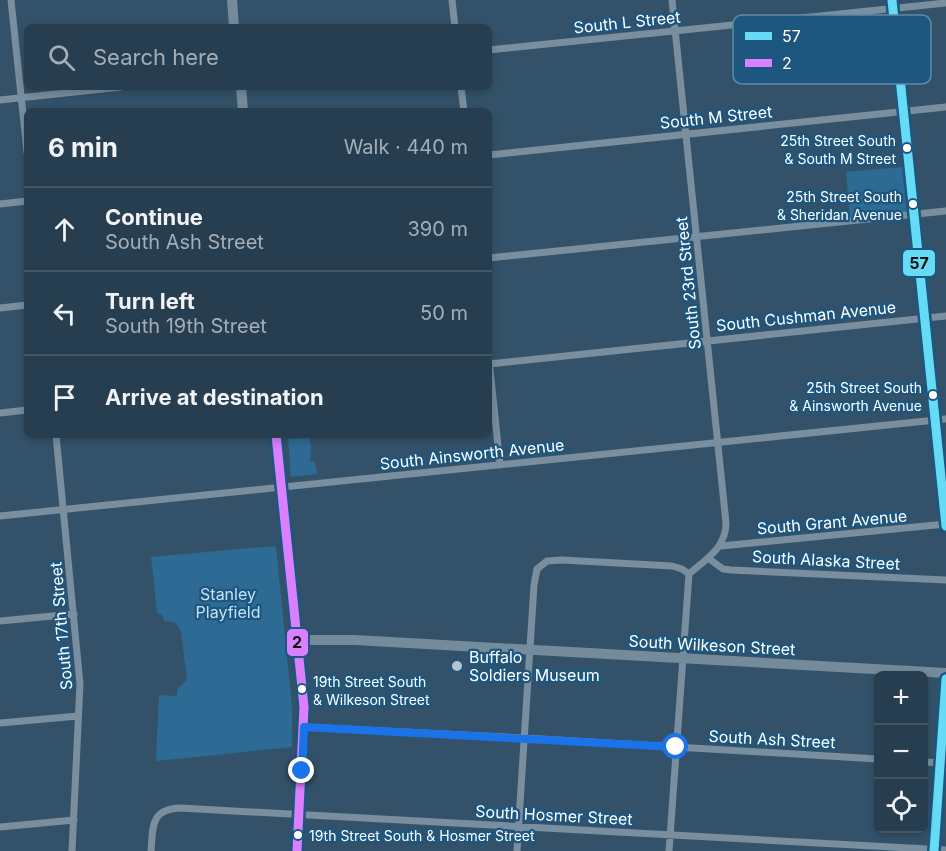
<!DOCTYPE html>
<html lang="en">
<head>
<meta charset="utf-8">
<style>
  body { margin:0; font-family:Inter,sans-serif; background:#2e4556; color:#f1f3f6 }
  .controls { position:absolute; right:18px; bottom:18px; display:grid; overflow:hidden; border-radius:9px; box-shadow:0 3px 9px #0003 }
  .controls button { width:54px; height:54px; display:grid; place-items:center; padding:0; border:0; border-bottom:2px solid #425766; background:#263e4f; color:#f1f3f6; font:30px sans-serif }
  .stop { position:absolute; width:18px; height:18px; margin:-14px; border:4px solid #1a73e8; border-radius:50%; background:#fff }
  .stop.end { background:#1a73e8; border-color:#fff; box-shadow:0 2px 6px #0008 }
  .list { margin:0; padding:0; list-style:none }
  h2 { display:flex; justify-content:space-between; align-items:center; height:78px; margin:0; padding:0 24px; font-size:26px }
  h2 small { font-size:20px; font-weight:400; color:#a4aeb7 }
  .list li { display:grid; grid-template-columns:39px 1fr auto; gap:18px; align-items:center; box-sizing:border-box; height:84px; padding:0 24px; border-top:2px solid #425766 }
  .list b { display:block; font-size:22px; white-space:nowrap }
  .list p { margin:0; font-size:20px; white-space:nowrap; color:#a4aeb7 }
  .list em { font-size:20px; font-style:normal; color:#a4aeb7 }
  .icon { flex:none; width:33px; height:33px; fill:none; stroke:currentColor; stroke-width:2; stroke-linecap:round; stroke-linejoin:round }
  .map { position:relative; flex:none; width:946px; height:851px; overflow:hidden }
  .search { position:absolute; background:#263e4f; box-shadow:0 3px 9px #0003; left:24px; top:24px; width:468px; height:66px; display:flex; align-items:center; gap:15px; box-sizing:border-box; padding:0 21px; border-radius:9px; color:#a4aeb7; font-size:22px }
  .panel { position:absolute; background:#263e4f; box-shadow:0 3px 9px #0003; left:24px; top:108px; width:468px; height:330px; border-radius:9px }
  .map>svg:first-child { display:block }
  .green { fill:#2d6b95 }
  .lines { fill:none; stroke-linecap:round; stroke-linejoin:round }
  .street { stroke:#798e9f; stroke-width:7 }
  .secondary { stroke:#748b9b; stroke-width:10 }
  .bus-1-casing { stroke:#1d567f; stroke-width:14 }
  .bus-2-casing { stroke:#1d567f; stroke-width:14 }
  .bus-1 { stroke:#66dbf5; stroke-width:9 }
  .bus-2 { stroke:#d880ff; stroke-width:9 }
  .route { stroke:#1a73e8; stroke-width:8 }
  .bus-dot { fill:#fff; stroke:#1d567f; stroke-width:2 }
  .poi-dot { fill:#b8c2ca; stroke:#1d567f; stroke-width:2 }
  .labels { text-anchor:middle; stroke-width:4.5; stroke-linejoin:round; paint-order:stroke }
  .bus-label { font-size:14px; fill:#fff; stroke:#1d567f; text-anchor:end }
  .street-label { font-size:16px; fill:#fff; stroke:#1d567f }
  .park-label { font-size:16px; fill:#c4e2f7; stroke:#1d567f }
  .poi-label { font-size:16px; fill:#fff; stroke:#1d567f; text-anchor:start }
  .key { fill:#1d567f; stroke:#6189a5; stroke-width:1.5 }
  .key-label { font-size:16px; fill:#fff }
  .line-badge { stroke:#1d567f; stroke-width:2 }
  .pale-badge-label { font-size:16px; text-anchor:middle; font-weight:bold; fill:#111 }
</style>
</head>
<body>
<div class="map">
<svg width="946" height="851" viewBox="0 0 946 851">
  <rect width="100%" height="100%" fill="#335269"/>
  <!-- green -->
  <path class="green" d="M 903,167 L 907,213 L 850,218 L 846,172 Z
    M 309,438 L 311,446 L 310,461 L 315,462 L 317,474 L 291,477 L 288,439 Z
    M 273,546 L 276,547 L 292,707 L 292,747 L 156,761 L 159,695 L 177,696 L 177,690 L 187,680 L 181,631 L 175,622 L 164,621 L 163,616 L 157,612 L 151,557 Z"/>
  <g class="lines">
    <!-- street -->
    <path class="street" d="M 11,0 L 27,152
      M 452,0 L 455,27
      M 672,0 L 726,523 C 726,548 706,559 689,574
      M 489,50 L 946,3
      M 461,87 L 464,111
      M 0,100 L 121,87
      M 489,155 L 946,107
      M 0,204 L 27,201
      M 489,258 L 946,211
      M 0,308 L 27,305
      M 489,360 L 500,465
      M 489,364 L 946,316
      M 0,413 L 27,410
      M 56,435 L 80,684 L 72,851
      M 0,516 L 946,419
      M 721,546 L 946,524
      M 708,558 L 723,569 L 731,570 L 946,580
      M 0,621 L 74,614
      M 0,723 L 78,716
      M 304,727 L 524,738 L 878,759
      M 924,762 L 946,763
      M 0,827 L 74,820
      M 151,851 C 153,828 150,809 180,808 L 946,850
      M 517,851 L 534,585 L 537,569 L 547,561 L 562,560 L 672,566 L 682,569 L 689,574
      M 669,851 L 689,574"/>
    <!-- secondary -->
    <path class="secondary" d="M 232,0 L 234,27
      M 892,0 L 946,526
      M 241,87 L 243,111
      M 276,435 L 304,707 L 303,751 L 297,851
      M 297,640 L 355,640 L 946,673
      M 934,851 L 946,679"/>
    <!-- bus-1 casing -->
    <g class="bus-1-casing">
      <path id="bus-1" d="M 892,0 L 946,526
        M 934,851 L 946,679"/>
    </g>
    <!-- bus-2 casing -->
    <g class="bus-2-casing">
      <path id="bus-2" d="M 276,435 L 304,707 L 297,851"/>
    </g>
    <!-- bus-1 -->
    <use href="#bus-1" class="bus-1"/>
    <!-- bus-2 -->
    <use href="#bus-2" class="bus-2"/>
  </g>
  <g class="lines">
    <!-- route -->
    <path class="route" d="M 302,771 L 304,727 L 676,747"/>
  </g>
  <!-- markers -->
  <g class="bus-dot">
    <circle cx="907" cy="148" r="5"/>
    <circle cx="913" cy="204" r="5"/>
    <circle cx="933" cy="395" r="5"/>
    <circle cx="302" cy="689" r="5"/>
    <circle cx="298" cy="835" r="5"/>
  </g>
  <circle class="poi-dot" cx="457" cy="666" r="6"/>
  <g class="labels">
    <!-- bus labels -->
    <g class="bus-label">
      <text x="896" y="146">25th Street South<tspan x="896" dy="18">&amp; South M Street</tspan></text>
      <text x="902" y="202">25th Street South<tspan x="902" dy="18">&amp; Sheridan Avenue</tspan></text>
      <text x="922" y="393">25th Street South<tspan x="922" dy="18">&amp; Ainsworth Avenue</tspan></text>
      <text x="313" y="687" text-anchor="start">19th Street South<tspan x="313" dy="18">&amp; Wilkeson Street</tspan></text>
      <text x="309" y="841" text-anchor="start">19th Street South &amp; Hosmer Street</text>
    </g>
    <!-- street labels -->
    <g class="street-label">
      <text transform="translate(627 22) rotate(-6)" y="6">South L Street</text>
      <text transform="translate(716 117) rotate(-6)" y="6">South M Street</text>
      <text transform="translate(688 283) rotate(-96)" y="6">South 23rd Street</text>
      <text transform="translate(806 316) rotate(-6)" y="6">South Cushman Avenue</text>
      <text transform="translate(472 454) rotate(-6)" y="6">South Ainsworth Avenue</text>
      <text transform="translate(832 522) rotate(-5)" y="6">South Grant Avenue</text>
      <text transform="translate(826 560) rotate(3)" y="6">South Alaska Street</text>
      <text transform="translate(61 626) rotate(-95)" y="6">South 17th Street</text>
      <text transform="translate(712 645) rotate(3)" y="6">South Wilkeson Street</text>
      <text transform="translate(772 739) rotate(3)" y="6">South Ash Street</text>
      <text transform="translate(554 815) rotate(3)" y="6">South Hosmer Street</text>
    </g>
    <!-- park labels -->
    <g class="park-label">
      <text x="228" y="600">Stanley<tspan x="228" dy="18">Playfield</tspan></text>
    </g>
    <!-- poi labels -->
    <g class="poi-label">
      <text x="469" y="663">Buffalo<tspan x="469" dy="18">Soldiers Museum</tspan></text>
    </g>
  </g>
  <!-- legend -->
  <rect x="733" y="15" width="198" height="69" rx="9" class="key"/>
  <rect x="745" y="32" width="27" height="8" fill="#66dbf5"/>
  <rect x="745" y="59" width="27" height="8" fill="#d880ff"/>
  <g class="key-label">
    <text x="782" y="42">57</text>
    <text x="782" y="69">2</text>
  </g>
  <g class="line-badge">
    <rect x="902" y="249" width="34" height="28" rx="6" fill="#66dbf5"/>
    <rect x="286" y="628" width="23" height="29" rx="6" fill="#d880ff"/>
  </g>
  <g class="pale-badge-label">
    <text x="919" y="269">57</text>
    <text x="297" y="648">2</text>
  </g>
</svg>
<div class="controls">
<button>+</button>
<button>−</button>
<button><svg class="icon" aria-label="locate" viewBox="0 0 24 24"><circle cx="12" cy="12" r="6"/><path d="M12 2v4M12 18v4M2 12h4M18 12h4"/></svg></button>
</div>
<div class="stop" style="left:676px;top:747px"></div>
<div class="stop end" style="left:302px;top:771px"></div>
<div class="search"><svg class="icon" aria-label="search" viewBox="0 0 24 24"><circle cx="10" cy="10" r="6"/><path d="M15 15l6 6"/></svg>Search here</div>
<section class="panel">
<h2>6 min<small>Walk · 440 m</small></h2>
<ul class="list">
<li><svg class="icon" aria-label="ahead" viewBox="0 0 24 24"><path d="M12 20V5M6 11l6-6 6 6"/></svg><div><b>Continue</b><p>South Ash Street</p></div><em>390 m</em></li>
<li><svg class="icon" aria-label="left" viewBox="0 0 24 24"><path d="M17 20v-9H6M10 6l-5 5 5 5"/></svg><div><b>Turn left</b><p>South 19th Street</p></div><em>50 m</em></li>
<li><svg class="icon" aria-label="arrive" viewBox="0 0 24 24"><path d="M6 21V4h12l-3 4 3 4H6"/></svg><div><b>Arrive at destination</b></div></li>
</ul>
</section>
</div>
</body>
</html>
